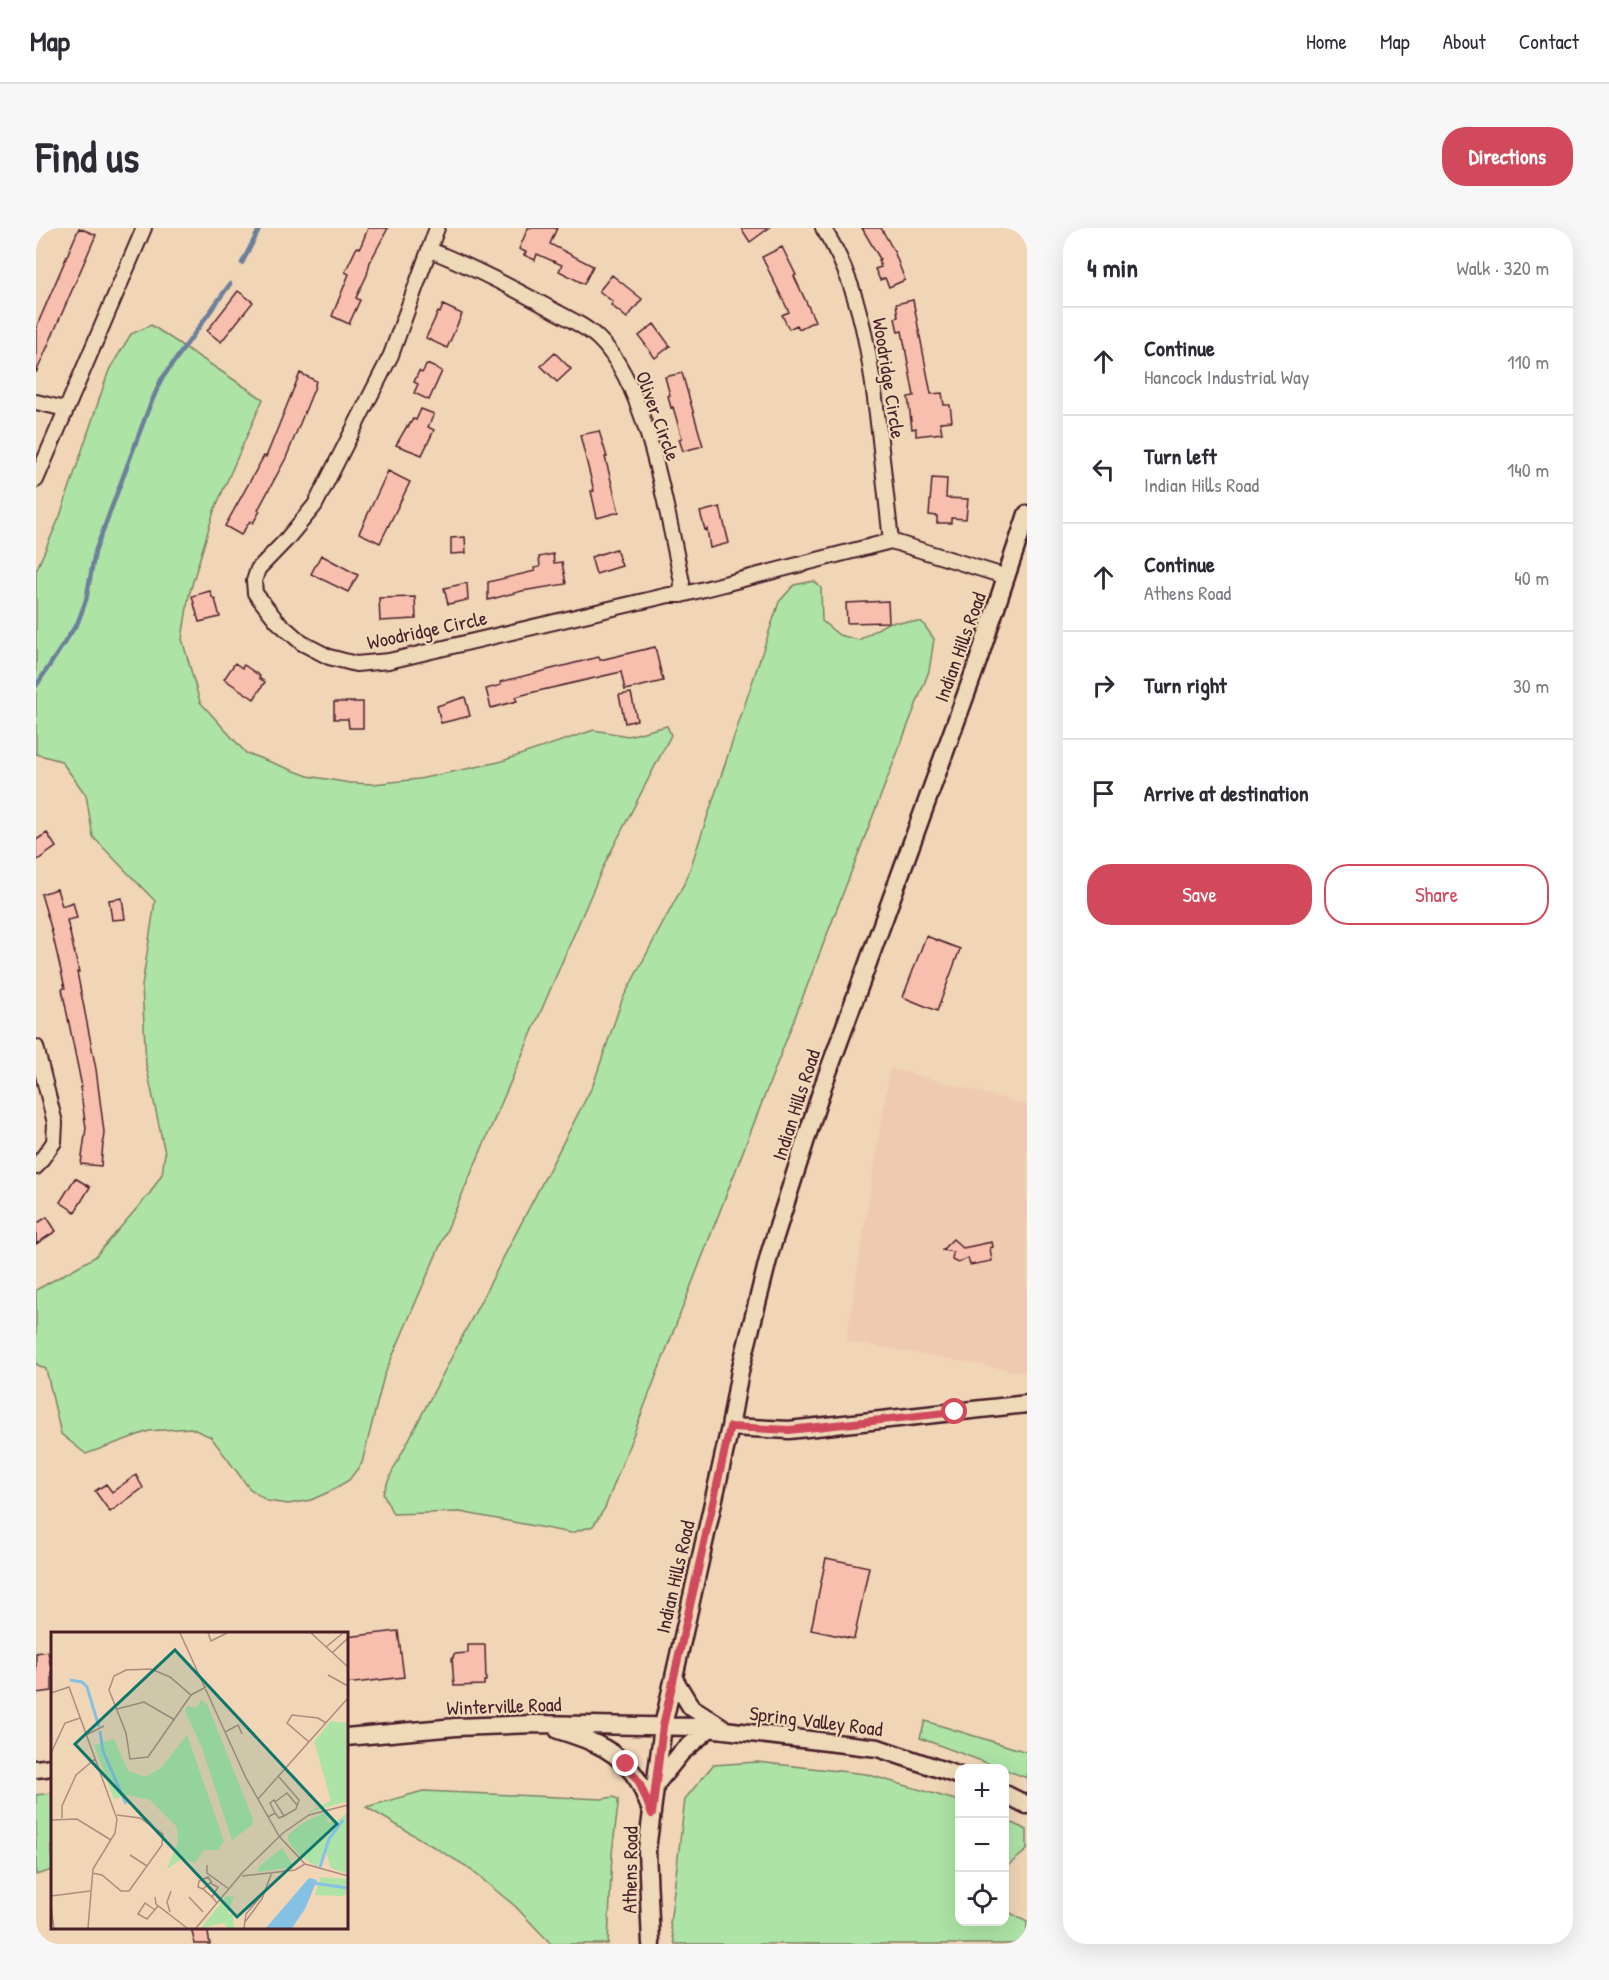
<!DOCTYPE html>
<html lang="en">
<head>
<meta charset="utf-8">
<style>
  body { margin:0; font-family:"Patrick Hand",sans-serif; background:#f7f7f7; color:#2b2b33 }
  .controls { position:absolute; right:18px; bottom:18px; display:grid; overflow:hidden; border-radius:12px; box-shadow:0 6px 24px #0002 }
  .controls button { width:54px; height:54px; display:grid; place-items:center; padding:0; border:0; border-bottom:2px solid #e1e1e2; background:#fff; color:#2b2b33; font:30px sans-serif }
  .stop { position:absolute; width:18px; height:18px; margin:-14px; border:4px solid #d1495b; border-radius:50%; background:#fff }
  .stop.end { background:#d1495b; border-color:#fff; box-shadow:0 2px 6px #0008 }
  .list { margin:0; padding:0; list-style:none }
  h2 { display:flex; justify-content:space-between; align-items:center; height:78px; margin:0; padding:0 24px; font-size:26px }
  h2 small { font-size:20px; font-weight:400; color:#7c7c81 }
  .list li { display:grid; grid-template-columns:39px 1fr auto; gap:18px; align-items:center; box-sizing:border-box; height:108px; padding:0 24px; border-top:2px solid #e1e1e2 }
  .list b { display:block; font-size:22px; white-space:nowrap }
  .list p { margin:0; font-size:20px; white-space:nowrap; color:#7c7c81 }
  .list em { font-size:20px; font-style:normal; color:#7c7c81 }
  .actions { display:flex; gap:12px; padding:18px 24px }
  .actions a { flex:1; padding:14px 0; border:2px solid #d1495b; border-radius:24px; text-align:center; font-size:21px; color:#d1495b }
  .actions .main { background:#d1495b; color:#fff }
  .icon { flex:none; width:33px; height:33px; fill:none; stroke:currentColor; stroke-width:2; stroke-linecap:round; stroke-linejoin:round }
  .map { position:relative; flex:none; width:991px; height:1716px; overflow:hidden; border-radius:24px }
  header { display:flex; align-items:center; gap:36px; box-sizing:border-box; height:84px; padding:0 30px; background:#fff; border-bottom:2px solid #e1e1e2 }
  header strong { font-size:28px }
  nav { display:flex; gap:33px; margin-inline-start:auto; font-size:21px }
  .intro { display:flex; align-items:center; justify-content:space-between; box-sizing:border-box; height:144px; padding:0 36px }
  h1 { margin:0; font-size:42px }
  .button { padding:15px 27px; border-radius:24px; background:#d1495b; color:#fff; font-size:21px; font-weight:700 }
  main { display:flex; gap:36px; padding:0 36px }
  aside { flex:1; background:#fff; border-radius:24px; box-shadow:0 6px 24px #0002 }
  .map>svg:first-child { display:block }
  .built { fill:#efcab1 }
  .green { fill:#ade3a5; stroke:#7c8168; stroke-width:1.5 }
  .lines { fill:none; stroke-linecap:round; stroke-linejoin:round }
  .stream { stroke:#6d809b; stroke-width:4.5 }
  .building { fill:#f8bfaf; stroke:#4a1f2b; stroke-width:1.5 }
  .minor-casing { stroke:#4a1f2b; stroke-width:18 }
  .tertiary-casing { stroke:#4a1f2b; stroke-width:21 }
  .minor { stroke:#eedab8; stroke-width:14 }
  .tertiary { stroke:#eedab8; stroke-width:16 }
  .route { stroke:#d1495b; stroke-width:8 }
  .labels { text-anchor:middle; stroke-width:4.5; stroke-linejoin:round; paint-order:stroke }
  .street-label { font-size:20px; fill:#4a1f2b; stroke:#eedab8 }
  .inset-river { fill:none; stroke:#85c1e5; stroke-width:3 }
  .inset-road { fill:none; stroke:#ae8c7e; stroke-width:1.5 }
  .view { fill:#0f766e; fill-opacity:0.15; stroke:#0f766e; stroke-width:3 }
  .inset-edge { fill:none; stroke:#4a1f2b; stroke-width:3 }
</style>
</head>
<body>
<header>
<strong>Map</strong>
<nav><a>Home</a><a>Map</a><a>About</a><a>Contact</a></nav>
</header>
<div class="intro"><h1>Find us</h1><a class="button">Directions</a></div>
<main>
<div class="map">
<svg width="991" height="1716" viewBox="0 0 991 1716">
  <rect width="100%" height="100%" fill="#f0d5b6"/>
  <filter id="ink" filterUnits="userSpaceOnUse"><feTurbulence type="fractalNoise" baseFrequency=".0167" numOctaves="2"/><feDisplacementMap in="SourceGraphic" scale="12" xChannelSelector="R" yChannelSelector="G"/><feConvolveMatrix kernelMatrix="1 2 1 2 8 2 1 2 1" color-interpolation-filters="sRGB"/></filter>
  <g filter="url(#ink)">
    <!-- built -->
    <path class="built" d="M 854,840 L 991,877 L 991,1145 L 810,1113 Z"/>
    <!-- green -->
    <path class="green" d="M 115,97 L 227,171 L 178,283 L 153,367 L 146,411 L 164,474 L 210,525 L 272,548 L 314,555 L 337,556 L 383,551 L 463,534 L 558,502 L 592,508 L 631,498 L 635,507 L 567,639 L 348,1148 L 326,1235 L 313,1252 L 295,1263 L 275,1272 L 252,1276 L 231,1273 L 213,1260 L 175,1209 L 155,1200 L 113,1203 L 50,1226 L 25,1206 L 10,1141 L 0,1136 L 0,1062 L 59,1029 L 114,965 L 126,946 L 129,925 L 110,837 L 106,758 L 119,673 L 57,609 L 50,567 L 25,533 L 0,526 L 0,343 L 24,288 L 73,142 L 95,106 Z
      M 778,353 L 785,360 L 786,393 L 803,407 L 823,412 L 853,394 L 886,394 L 898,411 L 893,443 L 569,1280 L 557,1298 L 535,1305 L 424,1284 L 357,1286 L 347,1265 L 356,1244 L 557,857 L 586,772 L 651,650 L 743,374 L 758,357 Z
      M 889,1493 L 991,1524 L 991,1550 L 884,1510 Z
      M 721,1534 L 830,1546 L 923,1573 L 924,1694 L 969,1694 L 969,1682 L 991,1694 L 991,1716 L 639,1716 L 634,1696 L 649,1571 L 677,1537 Z
      M 387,1563 L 566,1571 L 577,1569 L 582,1571 L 582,1578 L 576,1625 L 572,1716 L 515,1716 L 479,1678 L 430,1638 L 330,1579 Z
      M 16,1565 L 16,1642 L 0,1647 L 0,1567 Z
      M 969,1592 L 991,1602 L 991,1622 L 969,1640 Z"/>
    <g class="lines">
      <!-- stream -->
      <path class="stream" d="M 206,35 L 224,0
        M 0,458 L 42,394 L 50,372 L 59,324 L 112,182 L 125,152 L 194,56"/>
    </g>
    <!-- building -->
    <path class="building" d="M 43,0 L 60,7 L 0,145 L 0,100 Z
      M 332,0 L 352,0 L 334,34 L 331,47 L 320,70 L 324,72 L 313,96 L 296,88 L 313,46 L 309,44 L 321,19 L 324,20 Z
      M 492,0 L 521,0 L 514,16 L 557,38 L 548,56 L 523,43 L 526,37 L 501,26 L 499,32 L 488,27 L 490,24 L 483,21 Z
      M 705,0 L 733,0 L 714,14 Z
      M 826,0 L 845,0 L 858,23 L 869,52 L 853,59 L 849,50 L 844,52 L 839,41 L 845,39 L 842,32 L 844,31 Z
      M 746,19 L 760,47 L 758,48 L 779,93 L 763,101 L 761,97 L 753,101 L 746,87 L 753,84 L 726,29 Z
      M 576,47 L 606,71 L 591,90 L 575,77 L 577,74 L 563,63 Z
      M 202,63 L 217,74 L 185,114 L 171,103 Z
      M 877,72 L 895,166 L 906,165 L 908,177 L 914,177 L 916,193 L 904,194 L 906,205 L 880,208 L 880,200 L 876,201 L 872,169 L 878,168 L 866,103 L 862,104 L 859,90 L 862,89 L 860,76 Z
      M 407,77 L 426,86 L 411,120 L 390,110 L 402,84 L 404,85 Z
      M 618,96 L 634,118 L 619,130 L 603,108 Z
      M 519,125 L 535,141 L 521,154 L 505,138 Z
      M 391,136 L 406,143 L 393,172 L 378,165 L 382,156 L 378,154 L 383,143 L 386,145 Z
      M 264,145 L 280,153 L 278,161 L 250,230 L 222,282 L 224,283 L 217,295 L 214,293 L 205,307 L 189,298 L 228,228 L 230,229 Z
      M 646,145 L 667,218 L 647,223 L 643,211 L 646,210 L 637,179 L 635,180 L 632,168 L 634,167 L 629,149 Z
      M 385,181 L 398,186 L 392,199 L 398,202 L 386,227 L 360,217 L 371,198 L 372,199 L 377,191 L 380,192 Z
      M 563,203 L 571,229 L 569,229 L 583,284 L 561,290 L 555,263 L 558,263 L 544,207 Z
      M 352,243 L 374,254 L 344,315 L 323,305 Z
      M 896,250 L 911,251 L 910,270 L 932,271 L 930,291 L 915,290 L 915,295 L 901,295 L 901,288 L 893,287 Z
      M 684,279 L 693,315 L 674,320 L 671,301 L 669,302 L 664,284 Z
      M 429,309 L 430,325 L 415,326 L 415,310 Z
      M 580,321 L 586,338 L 560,346 L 555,329 Z
      M 517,326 L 518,335 L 526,334 L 530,356 L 486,363 L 452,372 L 452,354 L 499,343 L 498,340 L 504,339 L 503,329 Z
      M 285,327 L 322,347 L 312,364 L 275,346 Z
      M 431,355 L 432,372 L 412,376 L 408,360 Z
      M 174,363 L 176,369 L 179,371 L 184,389 L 163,394 L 156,368 Z
      M 379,369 L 380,391 L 344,393 L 343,370 Z
      M 852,373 L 853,394 L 811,395 L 810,375 Z
      M 619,419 L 627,453 L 589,462 L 585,444 L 498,464 L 479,469 L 481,473 L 455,480 L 450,461 L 465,457 L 464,454 L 563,429 L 564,432 Z
      M 199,435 L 206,440 L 208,437 L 224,448 L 223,450 L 229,454 L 218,471 L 188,451 Z
      M 595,465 L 601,492 L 589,495 L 583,467 Z
      M 429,469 L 434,488 L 405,495 L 401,478 Z
      M 298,474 L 327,474 L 327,500 L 313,500 L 312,491 L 298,491 Z
      M 11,605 L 20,619 L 0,633 L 0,612 Z
      M 21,661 L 26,678 L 37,674 L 41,690 L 31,692 L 43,744 L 41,744 L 60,841 L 68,904 L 65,938 L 45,936 L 50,900 L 44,859 L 46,859 L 26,761 L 29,760 L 15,700 L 5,666 Z
      M 86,670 L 89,691 L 76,692 L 73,672 Z
      M 890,708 L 924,721 L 901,783 L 867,769 Z
      M 39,950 L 54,959 L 39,984 L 24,974 Z
      M 11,989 L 20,1003 L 0,1016 L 0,996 Z
      M 917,1011 L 927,1020 L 956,1014 L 957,1019 L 954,1020 L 956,1033 L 934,1037 L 932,1030 L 922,1035 L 916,1032 L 917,1024 L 906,1022 Z
      M 100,1247 L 107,1260 L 74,1284 L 59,1263 L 70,1256 L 76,1264 Z
      M 790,1330 L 833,1339 L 818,1411 L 775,1402 Z
      M 362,1403 L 368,1449 L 310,1456 L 310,1409 Z
      M 432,1417 L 449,1417 L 450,1453 L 448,1453 L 448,1457 L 418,1458 L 416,1430 L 417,1430 L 418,1426 L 432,1425 Z
      M 12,1423 L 14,1436 L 16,1436 L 16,1463 L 0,1465 L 0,1425 Z
      M 155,1700 L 171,1700 L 174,1716 L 159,1716 Z"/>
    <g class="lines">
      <!-- minor casing -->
      <g class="minor-casing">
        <path id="minor" d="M 401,0 L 355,127 L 279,277 L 250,312 L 222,341 L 218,353 L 219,365 L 241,393 L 266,415 L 293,429 L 320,436 L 353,433 L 633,367 L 645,367 L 855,313 L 971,349
          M 787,0 C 826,60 835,134 843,203 C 847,240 851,276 855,313
          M 394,22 C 437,39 477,60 517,82 C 532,90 551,99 563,111 C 612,158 631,287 646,354 L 645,367
          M 0,174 L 29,181
          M 0,252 L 108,0
          M 0,819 L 19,895 L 18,914 L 0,939"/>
      </g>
      <!-- tertiary casing -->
      <g class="tertiary-casing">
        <path id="tertiary" d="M 694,1199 L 753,1202 L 991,1176
          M 638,1451 L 655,1479 L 686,1499
          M 522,1502 C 555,1512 585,1523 603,1554 C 608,1564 612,1575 616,1585
          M 310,1509 L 420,1499 L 498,1496 L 663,1499 L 842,1520 L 924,1548
          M 0,1541 L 16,1539
          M 620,1556 L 645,1525 L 674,1500
          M 969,1566 L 991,1577
          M 615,1716 L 611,1622 L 627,1498 L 694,1199 L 704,1143 L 734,1024 L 787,858 L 941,436 L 991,286"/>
      </g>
      <!-- minor -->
      <use href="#minor" class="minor"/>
      <!-- tertiary -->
      <use href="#tertiary" class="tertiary"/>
    </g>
  </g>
  <g class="lines" filter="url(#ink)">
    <!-- route -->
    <path class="route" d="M 590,1536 L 603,1554 L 616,1586 L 627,1498 L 694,1199 L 753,1202 L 919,1184"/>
  </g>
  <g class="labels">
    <!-- street labels -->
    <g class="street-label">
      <text transform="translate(853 150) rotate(81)" y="7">Woodridge Circle</text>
      <text transform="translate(622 188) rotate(70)" y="7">Oliver Circle</text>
      <text transform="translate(391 402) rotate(-12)" y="7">Woodridge Circle</text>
      <text transform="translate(924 419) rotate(-70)" y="7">Indian Hills Road</text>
      <text transform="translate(760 877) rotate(-72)" y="7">Indian Hills Road</text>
      <text transform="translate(639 1349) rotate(-77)" y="7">Indian Hills Road</text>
      <text transform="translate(468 1478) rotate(-2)" y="7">Winterville Road</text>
      <text transform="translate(780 1493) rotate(7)" y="7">Spring Valley Road</text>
      <text transform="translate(594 1642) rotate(-89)" y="7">Athens Road</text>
    </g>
  </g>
  <!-- overview -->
  <g transform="translate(15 1404)">
    <rect width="297" height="297" fill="#f0d5b6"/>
    <path d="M 150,68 L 156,72 L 202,187 L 201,193 L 181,208 L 151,116 L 134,79 L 136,74 L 146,76 ZM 280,89 L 297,91 L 297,169 L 255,181 L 280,169 L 263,109 ZM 136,103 L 173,209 L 167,218 L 153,218 L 144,231 L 132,226 L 116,237 L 127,210 L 126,195 L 99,168 L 77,163 L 63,167 L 43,113 L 63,107 L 77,139 L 94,145 L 110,136 ZM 277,179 L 276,191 L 288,188 L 297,179 L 297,242 L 280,236 L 274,217 L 266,235 L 248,223 L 237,209 L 237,203 L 253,190 ZM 231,216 L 243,235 L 206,240 L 210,233 ZM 270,245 L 297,247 L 297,260 L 293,264 L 264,263 ZM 176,264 L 183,265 L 177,281 L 182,283 L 183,296 L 177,296 L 173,291 L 150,296 Z" fill="#ade3a5"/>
    <path d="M 258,246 L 266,248 L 254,277 L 241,296 L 215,296 Z" fill="#85c1e5"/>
    <path class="inset-river" d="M 19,48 L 31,50 L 36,55 L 48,95M 49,99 L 52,119 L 75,172M 269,235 L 278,207 L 292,188M 262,251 L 297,256"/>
    <path class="inset-road" d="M 129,1 L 195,146 L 228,204 L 254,232 L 297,244M 157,1 L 160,9 L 176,1M 260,1 L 297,35M 275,15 L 292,1M 281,21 L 297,6M 277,43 L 297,54M 0,61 L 18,55 L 66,187 L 64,201 L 42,237 L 37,296M 140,63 L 97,125 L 79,127 L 75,101 L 58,58 L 63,44 L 75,38 L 100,37 L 119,45 L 140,63 L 155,55M 66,77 L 93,70 L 124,88M 174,100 L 187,93 L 191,102M 35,103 L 53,94M 258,110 L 236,91 L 241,83 L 267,86 L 275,91M 0,121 L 14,91 L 29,86M 207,167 L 297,66M 224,170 L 236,161 L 246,173M 224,181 L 219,171 L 223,168 L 233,184M 217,185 L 224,181 L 228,186 L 233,184 L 245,177 L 248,168 L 228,145M 11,186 L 11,174 L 25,143 L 44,127M 0,188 L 26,187 L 60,208M 79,223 L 96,234M 156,233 L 156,241 L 178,257M 41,241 L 51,243 L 70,259 L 78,259 L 111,213 L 112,202 L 89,186 L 66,183M 191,244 L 244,238 L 254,232M 152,257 L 147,255 L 148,249 L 157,245 L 161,251M 0,264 L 39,259M 104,265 L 105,272 L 136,296M 138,265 L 152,280M 161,265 L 152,257 L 159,251 L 167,255 L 161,265 L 166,271M 0,274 L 3,296M 104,278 L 94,271 L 87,282 L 96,287 L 107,274M 119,280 L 116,270 L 120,259M 194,290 L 211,267 L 221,240M 145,296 L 192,240 L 232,201 L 258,183 L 297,173M 193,296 L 195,282 L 211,263"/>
    <path class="view" d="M 124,18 L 286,192 L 186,285 L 24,112 Z"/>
    <rect width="297" height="297" class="inset-edge"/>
  </g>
</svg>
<div class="controls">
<button>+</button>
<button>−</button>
<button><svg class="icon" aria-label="locate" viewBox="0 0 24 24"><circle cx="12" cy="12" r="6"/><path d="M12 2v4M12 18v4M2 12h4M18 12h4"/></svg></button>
</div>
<div class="stop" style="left:919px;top:1184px"></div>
<div class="stop end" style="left:590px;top:1536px"></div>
</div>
<aside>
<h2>4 min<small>Walk · 320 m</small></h2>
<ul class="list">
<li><svg class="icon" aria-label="ahead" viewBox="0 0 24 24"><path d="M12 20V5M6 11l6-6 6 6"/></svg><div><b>Continue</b><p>Hancock Industrial Way</p></div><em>110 m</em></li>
<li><svg class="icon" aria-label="left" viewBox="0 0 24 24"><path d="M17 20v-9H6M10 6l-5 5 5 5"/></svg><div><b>Turn left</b><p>Indian Hills Road</p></div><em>140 m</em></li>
<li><svg class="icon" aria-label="ahead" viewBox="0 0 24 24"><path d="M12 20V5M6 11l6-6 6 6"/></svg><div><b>Continue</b><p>Athens Road</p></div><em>40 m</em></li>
<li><svg class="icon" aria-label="right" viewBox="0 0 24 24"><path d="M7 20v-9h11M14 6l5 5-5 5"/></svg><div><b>Turn right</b></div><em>30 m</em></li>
<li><svg class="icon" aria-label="arrive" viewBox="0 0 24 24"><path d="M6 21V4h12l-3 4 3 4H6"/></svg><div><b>Arrive at destination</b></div></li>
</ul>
<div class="actions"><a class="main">Save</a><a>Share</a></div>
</aside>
</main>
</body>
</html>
